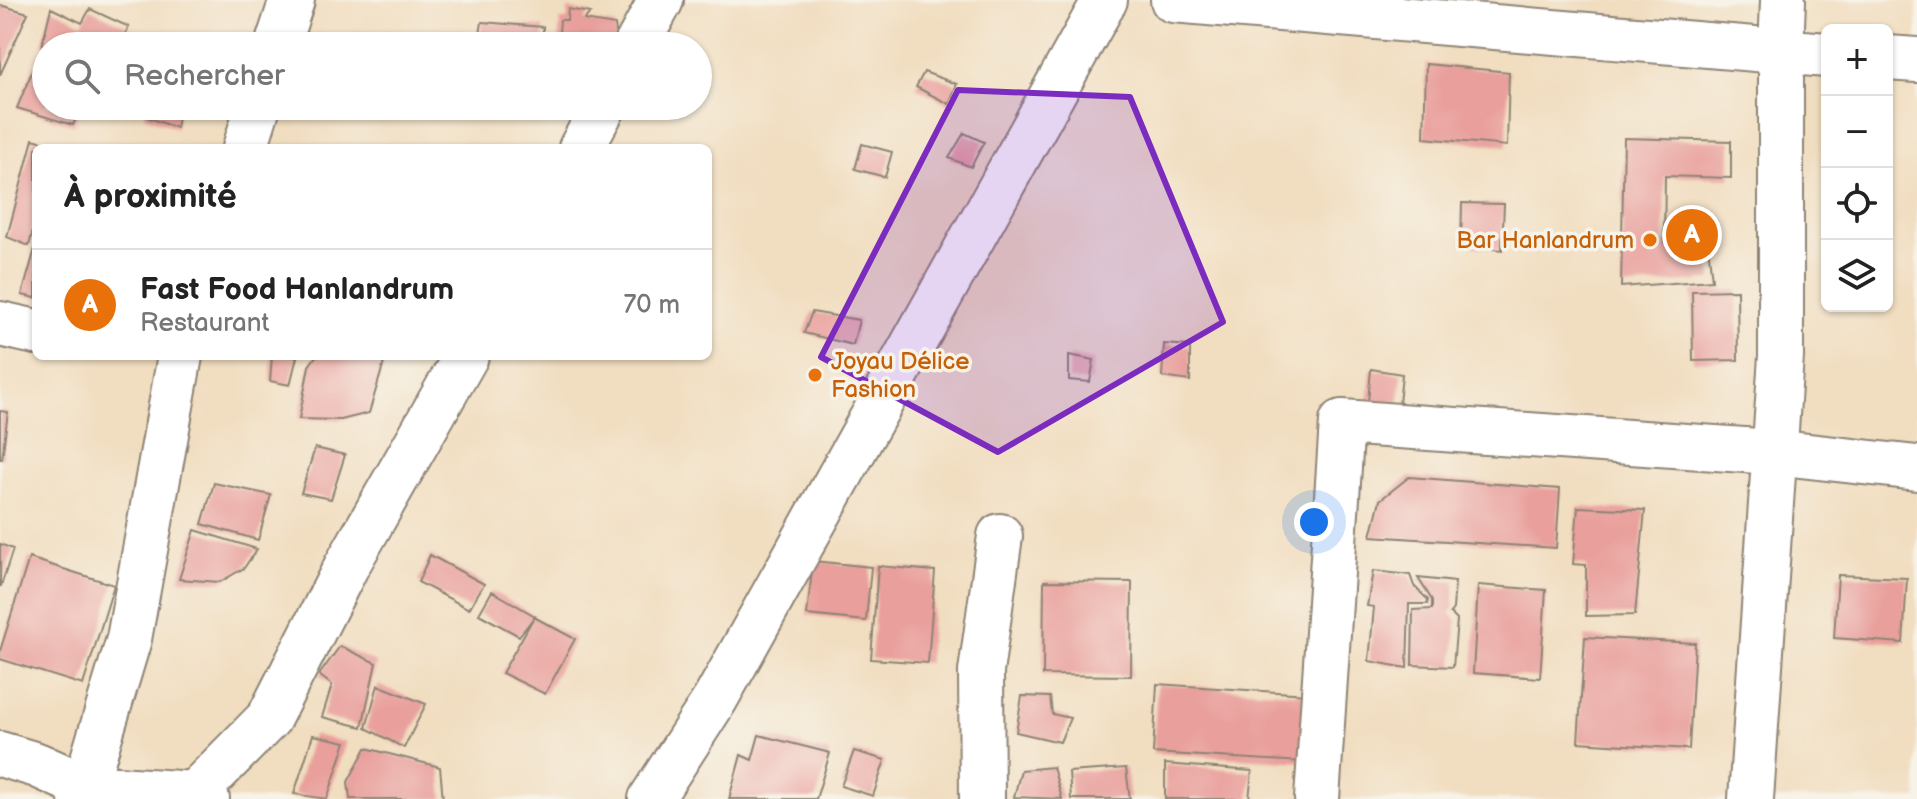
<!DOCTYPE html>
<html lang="fr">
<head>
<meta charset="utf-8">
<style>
  body { margin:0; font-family:"Balsamiq Sans",sans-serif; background:#f6f6f6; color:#222 }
  .controls { position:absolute; right:24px; top:24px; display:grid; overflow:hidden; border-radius:12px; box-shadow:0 2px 6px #0004 }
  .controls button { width:72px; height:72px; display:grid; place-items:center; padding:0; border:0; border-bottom:2px solid #e0e0e0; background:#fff; color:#222; font:40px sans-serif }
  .you { position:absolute; left:1314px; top:522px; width:28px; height:28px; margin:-20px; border:6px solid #fff; border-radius:50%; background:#1a73e8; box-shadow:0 0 0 12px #1a73e833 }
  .badge { display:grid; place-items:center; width:52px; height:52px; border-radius:50%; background:#0b8043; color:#fff; font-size:26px; font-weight:700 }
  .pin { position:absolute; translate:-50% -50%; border:4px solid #fff; box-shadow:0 2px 8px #0006 }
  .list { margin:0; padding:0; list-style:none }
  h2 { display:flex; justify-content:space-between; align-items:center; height:104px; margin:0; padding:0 32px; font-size:34px }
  h2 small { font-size:26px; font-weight:400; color:#767676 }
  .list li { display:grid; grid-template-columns:52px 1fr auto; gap:24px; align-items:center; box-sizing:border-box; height:112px; padding:0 32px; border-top:2px solid #e0e0e0 }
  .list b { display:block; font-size:30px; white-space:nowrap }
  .list p { margin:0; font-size:26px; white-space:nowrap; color:#767676 }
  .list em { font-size:26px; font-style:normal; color:#767676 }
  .icon { flex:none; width:44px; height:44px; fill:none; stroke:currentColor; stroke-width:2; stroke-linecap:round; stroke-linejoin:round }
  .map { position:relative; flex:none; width:1917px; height:799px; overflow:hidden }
  .search { position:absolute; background:#fff; box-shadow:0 2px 6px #0004; left:32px; top:32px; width:680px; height:88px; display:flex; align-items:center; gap:20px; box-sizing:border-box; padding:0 28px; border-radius:44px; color:#767676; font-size:30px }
  .panel { position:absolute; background:#fff; box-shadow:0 2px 6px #0004; left:32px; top:144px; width:680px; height:216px; border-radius:12px }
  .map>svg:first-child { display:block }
  .building { fill:#e99f9b }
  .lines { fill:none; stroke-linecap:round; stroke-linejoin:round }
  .minor-casing { stroke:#8e8475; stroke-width:48 }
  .minor { stroke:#fff; stroke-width:44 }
  .marked { fill:#7b2cbf; fill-opacity:0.2; stroke:#7b2cbf; stroke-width:6; stroke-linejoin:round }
  .food-dot { fill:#e8710a; stroke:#f7f3e8; stroke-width:3 }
  .labels { text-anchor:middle; stroke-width:7; stroke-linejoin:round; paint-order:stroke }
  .food-label { font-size:24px; fill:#c56008; stroke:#f7f3e8; text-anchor:end }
</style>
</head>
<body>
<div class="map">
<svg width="1917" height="799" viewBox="0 0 1917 799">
  <rect width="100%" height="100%" fill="#f7f3e8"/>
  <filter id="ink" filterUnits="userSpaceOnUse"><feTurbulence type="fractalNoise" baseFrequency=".0125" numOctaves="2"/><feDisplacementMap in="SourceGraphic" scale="16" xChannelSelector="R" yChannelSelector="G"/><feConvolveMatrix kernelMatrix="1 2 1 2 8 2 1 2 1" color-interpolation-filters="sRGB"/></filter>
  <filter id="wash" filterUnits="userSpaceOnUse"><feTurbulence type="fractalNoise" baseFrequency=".006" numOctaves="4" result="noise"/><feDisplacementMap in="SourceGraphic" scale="32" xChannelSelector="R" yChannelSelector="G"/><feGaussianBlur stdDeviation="1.8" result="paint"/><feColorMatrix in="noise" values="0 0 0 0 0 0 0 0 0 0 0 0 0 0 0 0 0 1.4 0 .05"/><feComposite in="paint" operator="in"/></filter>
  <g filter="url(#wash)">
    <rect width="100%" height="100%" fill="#f1ddbf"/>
    <g id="blocks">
      <!-- building -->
      <path class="building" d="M 0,5 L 28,13 L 0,75 Z
        M 51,8 L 82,23 L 90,9 L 129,27 L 119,46 L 45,46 L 42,45 Z
        M 568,9 L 590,13 L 584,20 L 615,25 L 618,46 L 558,46 L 560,20 L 567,20 Z
        M 482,22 L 543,27 L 543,38 L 555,46 L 478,46 Z
        M 40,52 L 46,54 L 46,106 L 82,106 L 73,125 L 17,108 Z
        M 1426,64 L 1509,72 L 1507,146 L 1424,138 Z
        M 924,72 L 957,84 L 949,104 L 916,87 Z
        M 148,106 L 180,106 L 176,128 L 144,116 Z
        M 964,133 L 984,142 L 971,167 L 949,158 Z
        M 1624,138 L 1731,141 L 1731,178 L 1665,176 L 1664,242 L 1708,246 L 1712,280 L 1621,287 Z
        M 33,139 L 55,145 L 54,148 L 36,148 L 36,219 L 29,246 L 7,237 Z
        M 862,144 L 892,152 L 885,177 L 855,169 Z
        M 1462,203 L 1504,204 L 1502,250 L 1461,245 Z
        M 35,249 L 36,249 L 36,298 L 22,295 Z
        M 1737,290 L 1738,360 L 1693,361 L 1692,291 Z
        M 812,312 L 859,320 L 853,345 L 804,333 Z
        M 1164,344 L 1190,346 L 1190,381 L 1162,377 Z
        M 1069,355 L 1094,360 L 1090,382 L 1069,380 Z
        M 272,356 L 297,357 L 290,385 L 270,381 Z
        M 316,356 L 386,356 L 369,413 L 341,420 L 299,419 L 309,366 Z
        M 1371,369 L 1402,374 L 1399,404 L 1368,402 Z
        M 0,411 L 8,412 L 2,459 L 0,459 Z
        M 315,448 L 345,455 L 331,499 L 301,493 Z
        M 1409,477 L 1560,489 L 1556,548 L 1371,536 L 1380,500 Z
        M 214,483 L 271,495 L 258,540 L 202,524 Z
        M 1578,507 L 1645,510 L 1635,615 L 1586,616 L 1586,565 L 1573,564 Z
        M 195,530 L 257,549 L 244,568 L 220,582 L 179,579 Z
        M 0,544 L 13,549 L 1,586 L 0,586 Z
        M 430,555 L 484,584 L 469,609 L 418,582 Z
        M 29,558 L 114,585 L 83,685 L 0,659 L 0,651 Z
        M 813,561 L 871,567 L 866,621 L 807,615 Z
        M 878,566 L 935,571 L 928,663 L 871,659 Z
        M 1373,571 L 1410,575 L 1414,586 L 1428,600 L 1427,604 L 1409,604 L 1407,668 L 1369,661 L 1374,607 L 1367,606 Z
        M 1838,575 L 1907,578 L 1903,643 L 1834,638 Z
        M 1418,578 L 1455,582 L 1453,609 L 1450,613 L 1457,620 L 1453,667 L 1412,665 L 1413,610 L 1432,609 L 1432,600 Z
        M 1044,581 L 1132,582 L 1131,676 L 1043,675 Z
        M 1478,585 L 1546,590 L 1540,678 L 1473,673 Z
        M 492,591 L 535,616 L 519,636 L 479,614 Z
        M 534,617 L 575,639 L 545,694 L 502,673 Z
        M 1585,637 L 1695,643 L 1689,749 L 1578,742 Z
        M 340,646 L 376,663 L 362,727 L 322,717 L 332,685 L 319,675 Z
        M 1157,684 L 1308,694 L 1303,762 L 1153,753 Z
        M 378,685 L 426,704 L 404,748 L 366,728 Z
        M 1022,696 L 1050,697 L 1052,714 L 1070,718 L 1060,742 L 1016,732 Z
        M 313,735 L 346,742 L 327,799 L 294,794 Z
        M 759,735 L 830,753 L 816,799 L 729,799 L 741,755 L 752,760 Z
        M 366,748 L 440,767 L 443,799 L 350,799 L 348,782 Z
        M 854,751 L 885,760 L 873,796 L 841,786 Z
        M 1165,764 L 1252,771 L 1249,799 L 1165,799 Z
        M 1053,767 L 1062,799 L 1014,797 L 1021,770 Z
        M 1126,768 L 1130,799 L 1071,799 L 1069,772 Z"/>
    </g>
  </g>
  <g filter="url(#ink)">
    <use href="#blocks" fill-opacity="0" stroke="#8e8475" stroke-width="2"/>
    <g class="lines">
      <!-- minor casing -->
      <g class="minor-casing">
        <path id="minor" d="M 1173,0 L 1827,55
          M 277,46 L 292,0
          M 636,46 L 661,0
          M 1887,58 L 1917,60
          M 245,148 L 258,106
          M 581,148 L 604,106
          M 0,324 L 36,332
          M 0,754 L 37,765 L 86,787 L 194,794 L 207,799
          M 194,794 L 269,718 L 346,567 L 466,356
          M 81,799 L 129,639 L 180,356
          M 651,799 L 716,698 L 1105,0
          M 982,799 L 981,672 L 1000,536
          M 1317,799 L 1342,422 L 1773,452 L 1917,468
          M 1751,799 L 1781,356 L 1781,52 L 1783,0"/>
      </g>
      <!-- minor -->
      <use href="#minor" class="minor"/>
    </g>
  </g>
  <!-- marked area -->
  <path class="marked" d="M 958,90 L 1130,97 L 1223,322 L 998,452 L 821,357 Z"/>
  <!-- markers -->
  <g class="food-dot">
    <circle cx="1650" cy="240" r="8"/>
    <circle cx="815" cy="375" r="8"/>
  </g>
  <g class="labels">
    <!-- food labels -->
    <g class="food-label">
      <text x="1634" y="248">Bar Hanlandrum</text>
      <text x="831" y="369" text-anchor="start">Joyau Délice<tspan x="831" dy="28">Fashion</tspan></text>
    </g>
  </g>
</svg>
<div class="controls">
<button>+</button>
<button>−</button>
<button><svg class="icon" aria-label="locate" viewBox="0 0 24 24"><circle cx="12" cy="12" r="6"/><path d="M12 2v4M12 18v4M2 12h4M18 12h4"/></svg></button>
<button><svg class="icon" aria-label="layers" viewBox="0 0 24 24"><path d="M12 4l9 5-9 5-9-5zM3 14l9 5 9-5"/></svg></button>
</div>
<div class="you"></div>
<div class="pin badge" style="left:1692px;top:235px;background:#e8710a">A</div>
<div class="search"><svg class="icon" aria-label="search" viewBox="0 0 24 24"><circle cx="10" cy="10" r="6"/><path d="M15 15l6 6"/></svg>Rechercher</div>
<section class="panel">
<h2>À proximité<small></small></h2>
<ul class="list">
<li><span class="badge" style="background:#e8710a">A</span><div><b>Fast Food Hanlandrum</b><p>Restaurant</p></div><em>70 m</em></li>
</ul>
</section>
</div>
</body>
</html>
